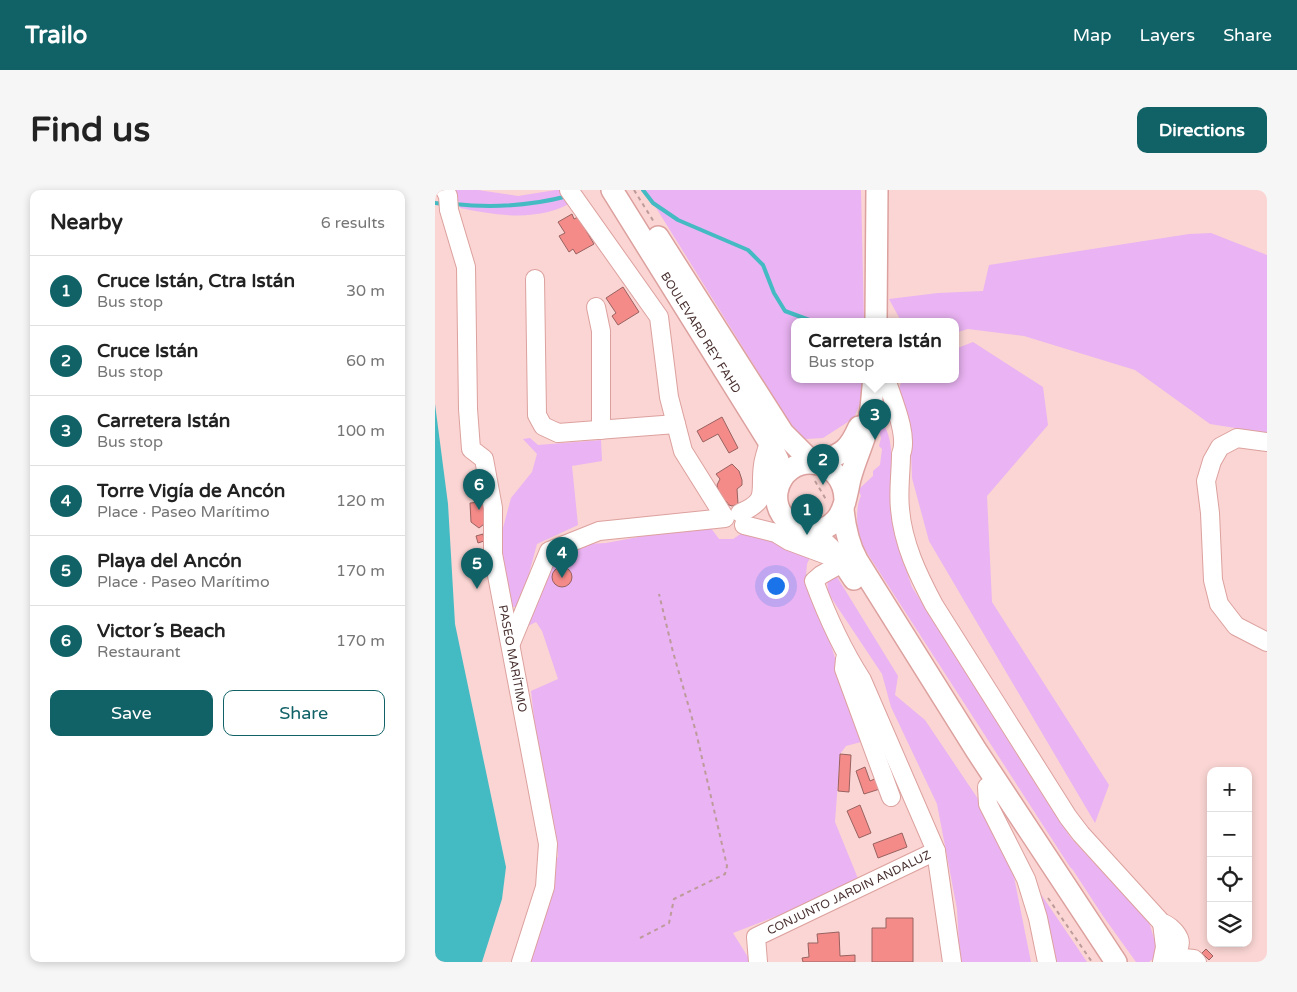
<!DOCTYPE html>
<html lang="en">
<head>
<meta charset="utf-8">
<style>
  body { margin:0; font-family:"Varela Round",sans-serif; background:#f6f6f6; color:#222 }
  .controls { position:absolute; right:15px; bottom:15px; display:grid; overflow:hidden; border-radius:10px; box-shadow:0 2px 8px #0003 }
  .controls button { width:45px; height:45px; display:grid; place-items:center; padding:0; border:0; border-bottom:1px solid #e0e0e0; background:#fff; color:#222; font:25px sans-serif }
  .you { position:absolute; left:340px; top:395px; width:18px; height:18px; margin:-12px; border:4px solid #fff; border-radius:50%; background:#1a73e8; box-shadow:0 0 0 8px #1a73e833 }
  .badge { display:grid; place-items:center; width:32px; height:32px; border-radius:50%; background:#116267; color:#fff; font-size:16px; font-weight:700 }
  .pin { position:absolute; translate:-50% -41px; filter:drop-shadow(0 1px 2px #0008) }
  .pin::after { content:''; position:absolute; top:26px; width:18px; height:15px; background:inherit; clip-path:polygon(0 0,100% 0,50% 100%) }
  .popup { position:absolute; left:356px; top:128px; width:168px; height:65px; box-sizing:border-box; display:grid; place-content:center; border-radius:10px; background:#fff; filter:drop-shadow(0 1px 4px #0005); font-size:16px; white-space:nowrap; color:#767676 }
  .popup b { font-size:19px; color:#222 }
  .popup::after { content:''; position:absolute; left:50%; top:100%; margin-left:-10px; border:10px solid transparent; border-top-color:#fff }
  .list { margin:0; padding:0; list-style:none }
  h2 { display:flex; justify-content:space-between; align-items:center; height:65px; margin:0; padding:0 20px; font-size:21px }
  h2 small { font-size:16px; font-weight:400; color:#767676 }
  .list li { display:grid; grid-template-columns:32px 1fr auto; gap:15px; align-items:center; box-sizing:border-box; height:70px; padding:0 20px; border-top:1px solid #e0e0e0 }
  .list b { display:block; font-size:19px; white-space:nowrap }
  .list p { margin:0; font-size:16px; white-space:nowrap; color:#767676 }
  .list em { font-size:16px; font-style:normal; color:#767676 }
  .actions { display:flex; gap:10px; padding:15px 20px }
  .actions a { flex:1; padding:11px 0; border:1px solid #116267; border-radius:10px; text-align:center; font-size:18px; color:#116267 }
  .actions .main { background:#116267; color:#fff }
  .icon { flex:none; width:28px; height:28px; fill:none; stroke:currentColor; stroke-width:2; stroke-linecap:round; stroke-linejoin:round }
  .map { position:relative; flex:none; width:832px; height:772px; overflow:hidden; border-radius:10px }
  header { display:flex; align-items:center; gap:30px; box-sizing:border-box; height:70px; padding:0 25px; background:#116267; color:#fff }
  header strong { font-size:24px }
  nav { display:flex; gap:28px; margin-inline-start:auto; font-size:18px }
  .intro { display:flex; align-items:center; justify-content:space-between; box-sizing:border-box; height:120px; padding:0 30px }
  h1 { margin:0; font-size:35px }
  .button { padding:12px 22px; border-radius:10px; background:#116267; color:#fff; font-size:18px; font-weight:700 }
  main { display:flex; gap:30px; padding:0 30px }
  aside { flex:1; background:#fff; border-radius:10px; box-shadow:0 2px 8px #0003 }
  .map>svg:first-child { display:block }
  .green { fill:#eab3f3 }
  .water { fill:#44bac2 }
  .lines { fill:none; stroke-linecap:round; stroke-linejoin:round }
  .stream { stroke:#44bac2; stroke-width:4 }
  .building { fill:#f58b89; stroke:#986260 }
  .minor-casing { stroke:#dca19e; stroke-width:20 }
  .major-casing { stroke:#dca19e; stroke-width:24 }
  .path { stroke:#bc9b9a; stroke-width:2; stroke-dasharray:4 4; stroke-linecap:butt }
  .minor { stroke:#fff; stroke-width:18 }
  .major { stroke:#fff; stroke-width:21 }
  .labels { text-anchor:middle; stroke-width:5; stroke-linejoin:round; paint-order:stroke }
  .street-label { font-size:12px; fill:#493130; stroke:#fff }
</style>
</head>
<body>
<header>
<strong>Trailo</strong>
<nav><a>Map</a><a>Layers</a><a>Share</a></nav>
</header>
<div class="intro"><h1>Find us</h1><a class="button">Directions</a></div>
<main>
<aside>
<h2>Nearby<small>6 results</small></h2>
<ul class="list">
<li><span class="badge">1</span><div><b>Cruce Istán, Ctra Istán</b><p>Bus stop</p></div><em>30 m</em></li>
<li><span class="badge">2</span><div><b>Cruce Istán</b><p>Bus stop</p></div><em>60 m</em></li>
<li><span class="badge">3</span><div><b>Carretera Istán</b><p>Bus stop</p></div><em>100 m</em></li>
<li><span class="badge">4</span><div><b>Torre Vigía de Ancón</b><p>Place · Paseo Marítimo</p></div><em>120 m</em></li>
<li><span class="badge">5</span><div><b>Playa del Ancón</b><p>Place · Paseo Marítimo</p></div><em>170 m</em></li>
<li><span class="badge">6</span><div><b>Victor´s Beach</b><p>Restaurant</p></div><em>170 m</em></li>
</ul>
<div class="actions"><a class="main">Save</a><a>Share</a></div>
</aside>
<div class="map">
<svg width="832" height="772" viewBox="0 0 832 772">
  <rect width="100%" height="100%" fill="#fad5d3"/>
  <!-- green -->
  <path class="green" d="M 15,0 L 43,0 L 83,6 L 121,0 L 132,0 L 139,12 C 131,15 122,20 113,22 C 84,29 54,24 25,18 L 25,12 L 17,8 Z
    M 210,0 L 426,0 L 429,131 L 360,131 L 360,189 L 429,189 L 428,206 L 419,228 L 388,248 L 371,249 L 361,243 Z
    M 776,43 L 832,65 L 832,243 L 775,234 L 700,180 L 589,146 L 533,139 L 520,143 L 520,131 L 466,131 L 454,109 L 503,103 L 548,101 L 554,75 L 754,44 Z
    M 538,152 L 608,197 L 613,235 L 552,306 L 557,412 L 674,595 L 660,633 L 494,351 L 477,288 L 475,234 L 463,202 L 467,189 L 520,189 L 520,159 Z
    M 450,237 C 461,258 454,286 456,310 C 459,340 467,368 477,397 L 605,601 L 636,648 L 714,732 L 721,755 L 720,767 L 714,772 L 701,772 L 668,726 L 638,680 L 635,677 L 425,352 C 422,340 420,317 426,306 L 424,302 L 425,298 L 438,286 L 438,281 L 445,275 L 447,259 L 444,256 L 446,248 L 443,238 Z
    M 95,248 L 103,255 L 166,250 L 167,271 L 137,276 L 143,335 L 102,354 L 85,417 L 75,417 L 68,388 L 68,338 L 76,308 L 97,282 L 102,264 L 88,249 Z
    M 273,334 L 284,349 L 298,349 L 313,339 L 379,359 L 372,374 L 371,385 L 374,398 L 396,455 L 426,552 L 411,556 L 405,564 L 400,632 L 424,691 L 408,700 L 298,743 L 316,772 L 96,772 L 119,670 L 123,667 L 122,654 L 117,647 L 114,614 L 100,537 L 96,501 L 123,489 L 107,441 L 101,432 L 93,436 L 116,373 L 136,367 L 137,359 L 152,354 L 171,353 Z
    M 391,369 L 463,486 L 460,505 L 490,530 L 572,652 L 596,772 L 525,772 L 522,719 L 502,614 L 456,517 L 447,484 L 393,403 Z
    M 599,694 L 652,772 L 617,772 Z"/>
  <!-- water -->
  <path class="water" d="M 0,214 L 13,314 L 20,434 L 71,677 L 67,709 L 47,772 L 0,772 Z"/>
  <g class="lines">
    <!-- stream -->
    <path class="stream" d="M 208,0 L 218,13 L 243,30 L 313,60 L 328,75 L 339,103 L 350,121 L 377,131
      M 0,13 L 9,14
      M 19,14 C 57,18 95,16 133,6"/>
  </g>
  <!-- building -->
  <path class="building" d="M 137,24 L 139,29 L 143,27 L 159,54 L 141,64 L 138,59 L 134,62 L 124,46 L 130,43 L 123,32 Z
    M 188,97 L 204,122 L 183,135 L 177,126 L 181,123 L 171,108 Z
    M 287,227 L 303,258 L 294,263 L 283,244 L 268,252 L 262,241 Z
    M 297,274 L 304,281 L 307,290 L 307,295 L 302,299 L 303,314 L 297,316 L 294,315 L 291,311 L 286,311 L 282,295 L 285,289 L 281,284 Z
    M 46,281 L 49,293 L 40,296 L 37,283 Z
    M 50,309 L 53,331 L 44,338 L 36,332 L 35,313 L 46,312 L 46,310 Z
    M 48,344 L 49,351 L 43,353 L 41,346 Z
    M117 387a10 10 0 1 1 20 0a10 10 0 1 1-20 0Z
    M 405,564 L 416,565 L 414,602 L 403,601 Z
    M 430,577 L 435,591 L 444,587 L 448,598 L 429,604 L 421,581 Z
    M 425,615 L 436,643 L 424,648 L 412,621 Z
    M 467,643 L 472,657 L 443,668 L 438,654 Z
    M 451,728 L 478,728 L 478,772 L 437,772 L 437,738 L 451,738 Z
    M 404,742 L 405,766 L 420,765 L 420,772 L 368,772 L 367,768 L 374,767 L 373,753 L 383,753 L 382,744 Z
    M 771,759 L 778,766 L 774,770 L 767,763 Z"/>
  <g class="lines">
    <!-- minor casing -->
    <g class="minor-casing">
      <g id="minor">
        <path id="s1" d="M 10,0 L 13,6 L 14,20 L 31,77 L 33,219 L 36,259 L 49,269 L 58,318 L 58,364 L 113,654 L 110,697 L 86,772"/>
        <path d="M 100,89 L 102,225 L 108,236 L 123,243 L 241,234"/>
        <path d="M 161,117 L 166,141 L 166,240"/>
        <path d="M 451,189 C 457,208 474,246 466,264 C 466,282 463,301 465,319 C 468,354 483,385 499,415 L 633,627 L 646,644 L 727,733 C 733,734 736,738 740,742 C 751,755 741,764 730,772"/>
        <path d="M 832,252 L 802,248 L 785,257 L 777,271 L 771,291 L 775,323 L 778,390 L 784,414 L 801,436 L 832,452"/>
        <path d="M 305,323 C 335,310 324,302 328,275 C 329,267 332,260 334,252"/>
        <path d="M 309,335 L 341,343 L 354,351 L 405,370"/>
        <path d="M 409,372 L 386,385 L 379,391 C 392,426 407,459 427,490 L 501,661 L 517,772"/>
        <path d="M 76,453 L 114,361 L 164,341 L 290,328 L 248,261 L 234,207 L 224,127 L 134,0"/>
        <path d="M 410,469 L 409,479 L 456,607"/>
        <path d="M 552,597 L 553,614 L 591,689 L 603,728 L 612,772"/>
        <path d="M 737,767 L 759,769 L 762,772"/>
        <path id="s2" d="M 323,772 L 321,747 L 501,661"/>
        <path d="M 727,772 L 730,757 L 727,733"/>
      </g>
    </g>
    <!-- major casing -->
    <g class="major-casing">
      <g id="major">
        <path id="s3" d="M 177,0 L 334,252 L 343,270 L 347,288"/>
        <path d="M 223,47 L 348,243 L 378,273"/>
        <path d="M 441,131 L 442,0"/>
        <path d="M 384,273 C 407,263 413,262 424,237"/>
        <path d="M 410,312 C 411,264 349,260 342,302 C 337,337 385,355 404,326 C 411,315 412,301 415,289 C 420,269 430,250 434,231 C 437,217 437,202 439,189"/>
        <path d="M 408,320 C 410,338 413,354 422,370 L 541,560 L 681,772"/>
        <path d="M 376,341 C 393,356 407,369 419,389"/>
      </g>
    </g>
    <!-- path -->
    <path class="path" d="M 199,0 L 219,32
      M 380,291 L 392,311
      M 613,708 L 657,772
      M 205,748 L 234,733 L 239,709 L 290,684 L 292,676 L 261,542 L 238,462 L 224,404"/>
    <!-- minor -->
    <use href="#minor" class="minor"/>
    <!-- major -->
    <use href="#major" class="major"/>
  </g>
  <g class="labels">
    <!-- street labels -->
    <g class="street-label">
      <text dy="4" stroke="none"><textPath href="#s3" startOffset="168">BOULEVARD REY FAHD</textPath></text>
      <text dy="4" stroke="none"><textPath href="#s1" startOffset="481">PASEO MARÍTIMO</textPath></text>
      <text dy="4" stroke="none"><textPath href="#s2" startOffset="128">CONJUNTO JARDIN ANDALUZ</textPath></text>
    </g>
  </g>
</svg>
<div class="controls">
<button>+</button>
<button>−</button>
<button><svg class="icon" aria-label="locate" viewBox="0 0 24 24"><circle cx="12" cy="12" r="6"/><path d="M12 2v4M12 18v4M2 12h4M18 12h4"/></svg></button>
<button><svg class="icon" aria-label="layers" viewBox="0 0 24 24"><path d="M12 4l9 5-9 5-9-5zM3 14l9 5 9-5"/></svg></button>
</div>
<div class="you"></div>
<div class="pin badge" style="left:372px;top:345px">1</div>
<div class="pin badge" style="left:388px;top:295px">2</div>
<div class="pin badge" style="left:440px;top:250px">3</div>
<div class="popup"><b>Carretera Istán</b>Bus stop</div>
<div class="pin badge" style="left:127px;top:388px">4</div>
<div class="pin badge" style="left:42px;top:399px">5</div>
<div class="pin badge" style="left:44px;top:320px">6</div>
</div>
</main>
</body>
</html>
